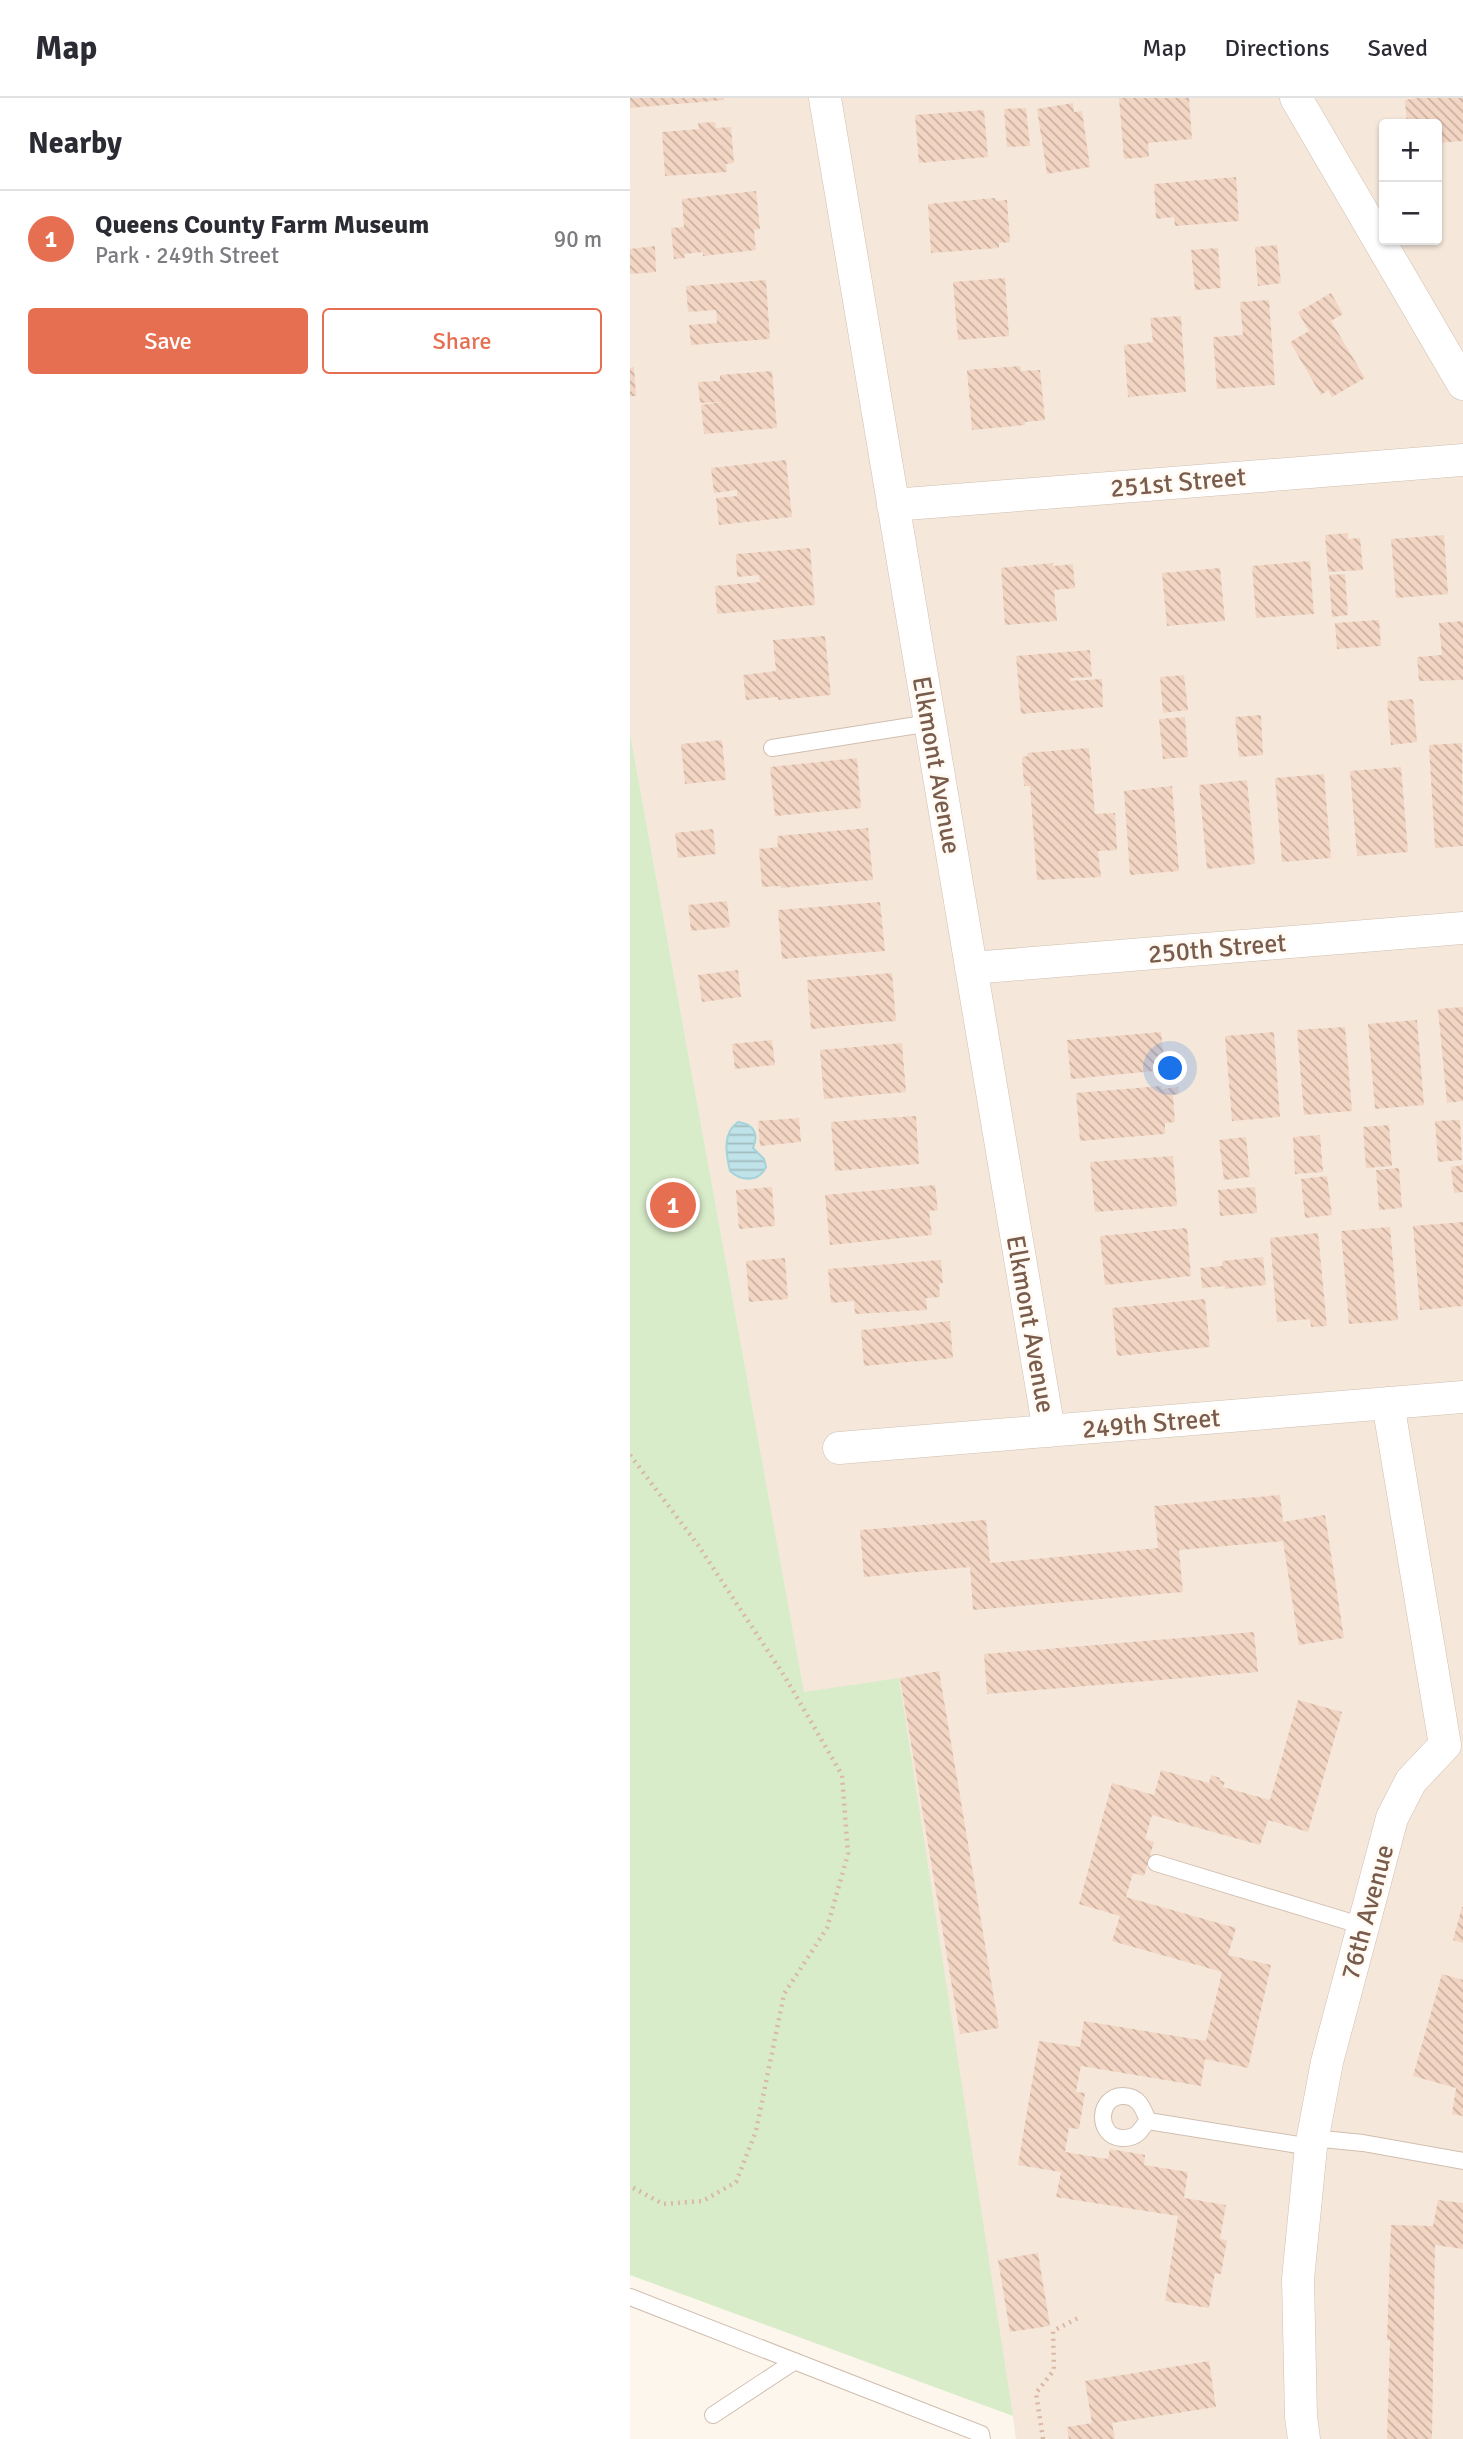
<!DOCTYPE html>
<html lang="en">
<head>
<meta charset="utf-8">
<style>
  body { margin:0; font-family:Signika,sans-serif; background:#f7f7f7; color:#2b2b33 }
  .controls { position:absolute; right:21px; top:21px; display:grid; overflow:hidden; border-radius:7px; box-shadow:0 2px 5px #0004 }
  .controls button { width:63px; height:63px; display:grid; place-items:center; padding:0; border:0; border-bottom:2px solid #e1e1e2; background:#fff; color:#2b2b33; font:35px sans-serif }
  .you { position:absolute; left:541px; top:971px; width:24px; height:24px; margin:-18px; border:5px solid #fff; border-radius:50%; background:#1a73e8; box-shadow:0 0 0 10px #1a73e833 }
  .badge { display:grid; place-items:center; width:46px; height:46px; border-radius:50%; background:#e76f51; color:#fff; font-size:23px; font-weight:700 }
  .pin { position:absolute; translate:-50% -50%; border:4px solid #fff; box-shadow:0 2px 7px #0006 }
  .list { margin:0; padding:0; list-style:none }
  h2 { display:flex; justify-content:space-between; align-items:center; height:91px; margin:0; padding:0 28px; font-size:30px }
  h2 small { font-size:23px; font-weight:400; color:#7c7c81 }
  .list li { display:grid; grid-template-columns:46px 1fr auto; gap:21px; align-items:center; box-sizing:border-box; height:98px; padding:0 28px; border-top:2px solid #e1e1e2 }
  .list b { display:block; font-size:26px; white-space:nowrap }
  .list p { margin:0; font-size:23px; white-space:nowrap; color:#7c7c81 }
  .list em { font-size:23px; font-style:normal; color:#7c7c81 }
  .actions { display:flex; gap:14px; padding:21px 28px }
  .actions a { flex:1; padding:16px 0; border:2px solid #e76f51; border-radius:7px; text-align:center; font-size:24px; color:#e76f51 }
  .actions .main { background:#e76f51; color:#fff }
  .map { position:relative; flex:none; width:833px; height:2341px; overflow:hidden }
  header { display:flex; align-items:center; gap:42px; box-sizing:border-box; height:98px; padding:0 35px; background:#fff; border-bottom:2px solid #e1e1e2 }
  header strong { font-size:33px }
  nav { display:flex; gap:38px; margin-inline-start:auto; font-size:24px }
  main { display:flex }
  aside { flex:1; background:#fff }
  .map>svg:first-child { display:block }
  .residential { fill:#f5e8da; fill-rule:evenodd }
  .park { fill:#d8ecc9 }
  .water { fill:url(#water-rules); stroke:#a5d3da; stroke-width:2 }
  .building { fill:url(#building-back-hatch) }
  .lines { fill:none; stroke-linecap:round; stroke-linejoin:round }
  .lane-casing { stroke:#d1beb0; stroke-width:18 }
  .street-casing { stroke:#d1beb0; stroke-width:33 }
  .path { stroke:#d9b8a5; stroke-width:4.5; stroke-dasharray:2 5; stroke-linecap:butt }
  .lane { stroke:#fff; stroke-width:16 }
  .street { stroke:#fff; stroke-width:32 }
  .labels { text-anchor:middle; stroke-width:6; stroke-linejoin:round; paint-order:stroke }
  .street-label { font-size:26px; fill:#7a5c4d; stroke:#fffaf3 }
</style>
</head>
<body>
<header>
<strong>Map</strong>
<nav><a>Map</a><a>Directions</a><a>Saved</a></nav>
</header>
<main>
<aside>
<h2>Nearby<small></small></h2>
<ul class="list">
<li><span class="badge">1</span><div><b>Queens County Farm Museum</b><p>Park · 249th Street</p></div><em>90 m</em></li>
</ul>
<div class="actions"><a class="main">Save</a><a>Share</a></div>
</aside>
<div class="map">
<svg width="833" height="2341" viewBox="0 0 833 2341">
  <defs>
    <pattern id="water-rules" width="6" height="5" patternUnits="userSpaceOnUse" patternTransform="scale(1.75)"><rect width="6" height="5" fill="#bfe3e8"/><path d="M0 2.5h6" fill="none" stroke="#a0bbbe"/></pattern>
    <pattern id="building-back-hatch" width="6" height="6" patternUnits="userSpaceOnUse" patternTransform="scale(1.75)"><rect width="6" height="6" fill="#f3d5c3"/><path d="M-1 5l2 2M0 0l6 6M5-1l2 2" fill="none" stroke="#cab0a1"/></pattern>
  </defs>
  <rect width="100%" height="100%" fill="#fdf6ec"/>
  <!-- residential -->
  <path class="residential" d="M 0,0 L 833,0 L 833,2341 L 386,2341 L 383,2318 L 174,1595 L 0,635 ZM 754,26 L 807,26 L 807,142 L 754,142 Z"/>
  <!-- park -->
  <path class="park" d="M 0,635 L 174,1594 L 269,1580 L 383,2318 L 0,2177 Z"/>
  <!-- water -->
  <path class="water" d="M 108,1024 C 124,1026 129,1036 123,1050 L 134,1061 L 136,1069 C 129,1084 112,1084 100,1073 C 96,1056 92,1035 108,1024 Z"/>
  <!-- building -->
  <path class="building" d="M 0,0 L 94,0 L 94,2 L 0,10 Z
    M 489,0 L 559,0 L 562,41 L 518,45 L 519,59 L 494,61 Z
    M 786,0 L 833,0 L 833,43 L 807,45 L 807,26 L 777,26 L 775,2 Z
    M 443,5 L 444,14 L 452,13 L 460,69 L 417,76 L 407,11 Z
    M 396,10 L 400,48 L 377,49 L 374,11 Z
    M 354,12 L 358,59 L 289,65 L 285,17 Z
    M 85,24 L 86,30 L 101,29 L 104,65 L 96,66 L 97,74 L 35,78 L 32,34 L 69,31 L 68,25 Z
    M 606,79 L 609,123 L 545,128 L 544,119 L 526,121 L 524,86 Z
    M 126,93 L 130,131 L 124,132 L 126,152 L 73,158 L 73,154 L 54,156 L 55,160 L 44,161 L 41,130 L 54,129 L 52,101 Z
    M 365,100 L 366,103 L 377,102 L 380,144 L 369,145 L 369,150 L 301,155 L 298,106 Z
    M 647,147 L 651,185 L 628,188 L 625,149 Z
    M 25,148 L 26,174 L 0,176 L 0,151 Z
    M 588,150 L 591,190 L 565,192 L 561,152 Z
    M 375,180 L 379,238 L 328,242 L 323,184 Z
    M 136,182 L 140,241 L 61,247 L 59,227 L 87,225 L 86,212 L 58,214 L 56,188 Z
    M 701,195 L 713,216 L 701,223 L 735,280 L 702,299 L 698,292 L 691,297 L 660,244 L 679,233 L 668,214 Z
    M 639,202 L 645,287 L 587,291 L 583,239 L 613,237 L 610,204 Z
    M 551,218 L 556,294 L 498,299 L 494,247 L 523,244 L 520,220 Z
    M 390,268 L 391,273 L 410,272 L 415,322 L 395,324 L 395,327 L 342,332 L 337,272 Z
    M 4,269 L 6,298 L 0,298 L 0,270 Z
    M 142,273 L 147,330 L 74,336 L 71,307 L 92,304 L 70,305 L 68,284 L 90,283 L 90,277 Z
    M 156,362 L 162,419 L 89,427 L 86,400 L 107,398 L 107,392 L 84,395 L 81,370 Z
    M 718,435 L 718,441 L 730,440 L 733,472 L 698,474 L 695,437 Z
    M 814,437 L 818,496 L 766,500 L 761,441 Z
    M 180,450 L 185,507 L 87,516 L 85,488 L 130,484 L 129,477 L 107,479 L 106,456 Z
    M 680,463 L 684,516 L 626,520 L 622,468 Z
    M 423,465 L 423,468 L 443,466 L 445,490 L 424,492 L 427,523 L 375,527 L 371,470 Z
    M 590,470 L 595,523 L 537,528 L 532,475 Z
    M 715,476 L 718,517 L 702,519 L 699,477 Z
    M 749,522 L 751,548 L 707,551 L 705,525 Z
    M 833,523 L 833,582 L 789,583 L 787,559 L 812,557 L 809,525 Z
    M 195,538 L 201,597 L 148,602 L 148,599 L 116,602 L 113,577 L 146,573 L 143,542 Z
    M 460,552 L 462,579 L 440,580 L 440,583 L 472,581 L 473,609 L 391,616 L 386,558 Z
    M 554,577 L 558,612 L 533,615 L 530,579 Z
    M 783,601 L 787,644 L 761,647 L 757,603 Z
    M 631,617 L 633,657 L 609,659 L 605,619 Z
    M 555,619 L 558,659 L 533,661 L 529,621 Z
    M 92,642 L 96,682 L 55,686 L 51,646 Z
    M 832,645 L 833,748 L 805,750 L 799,647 Z
    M 459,650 L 465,716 L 485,715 L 487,752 L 468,753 L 471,779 L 407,782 L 400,688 L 394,688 L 392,659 L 398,658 L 397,655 Z
    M 227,660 L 231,710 L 145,718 L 140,669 Z
    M 771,669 L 778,754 L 727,758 L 720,673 Z
    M 694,676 L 701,760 L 652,764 L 645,680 Z
    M 617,682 L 625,766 L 577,771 L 569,687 Z
    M 542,688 L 549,773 L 500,777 L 494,693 Z
    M 238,730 L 243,782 L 151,790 L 151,788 L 132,789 L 129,751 L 148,749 L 147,738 Z
    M 83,731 L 86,756 L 48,760 L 45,735 Z
    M 97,803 L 100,829 L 61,833 L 58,807 Z
    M 250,804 L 255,853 L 152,861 L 148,812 Z
    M 108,872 L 111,899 L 72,904 L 68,877 Z
    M 262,875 L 266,923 L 181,931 L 177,882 Z
    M 833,909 L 833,1003 L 817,1005 L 808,911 Z
    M 787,922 L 794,1007 L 745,1011 L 738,926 Z
    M 715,929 L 722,1013 L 674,1017 L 667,932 Z
    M 531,934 L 535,972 L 441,981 L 437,942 Z
    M 644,934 L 650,1019 L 602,1023 L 595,938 Z
    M 142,942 L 145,967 L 105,971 L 102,946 Z
    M 272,945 L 276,994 L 194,1001 L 190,952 Z
    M 531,988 L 532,991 L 548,989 L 549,996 L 543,997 L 545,1024 L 535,1025 L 535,1036 L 450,1043 L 446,995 Z
    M 286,1018 L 289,1066 L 205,1073 L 201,1024 Z
    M 169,1020 L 171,1044 L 130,1048 L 128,1023 Z
    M 830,1022 L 832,1062 L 808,1064 L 805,1023 Z
    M 759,1027 L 762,1068 L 736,1070 L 733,1029 Z
    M 690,1037 L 693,1074 L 665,1076 L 663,1039 Z
    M 616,1039 L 620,1079 L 594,1082 L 589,1042 Z
    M 543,1058 L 547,1108 L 465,1114 L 460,1064 Z
    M 833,1067 L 833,1094 L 824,1095 L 821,1069 Z
    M 769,1070 L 772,1110 L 749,1112 L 746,1072 Z
    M 697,1078 L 702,1117 L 675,1120 L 671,1081 Z
    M 305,1087 L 308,1112 L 299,1113 L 302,1137 L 200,1147 L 195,1097 Z
    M 142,1089 L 145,1128 L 109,1131 L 106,1092 Z
    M 625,1089 L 627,1115 L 590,1118 L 588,1092 Z
    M 833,1124 L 833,1208 L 790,1212 L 783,1128 Z
    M 760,1129 L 768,1222 L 719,1226 L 711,1133 Z
    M 557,1130 L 561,1178 L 475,1187 L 470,1138 Z
    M 688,1135 L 697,1228 L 681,1229 L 680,1221 L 647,1224 L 640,1140 Z
    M 633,1159 L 636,1187 L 595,1191 L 595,1188 L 572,1190 L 570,1170 L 592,1168 L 592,1163 Z
    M 155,1160 L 158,1201 L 119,1204 L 116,1163 Z
    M 311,1162 L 313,1185 L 309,1186 L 310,1199 L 296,1200 L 297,1212 L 225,1216 L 224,1203 L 201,1205 L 198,1171 Z
    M 575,1201 L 580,1249 L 487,1258 L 482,1210 Z
    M 320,1223 L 323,1260 L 234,1268 L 231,1232 Z
    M 650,1397 L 653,1424 L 695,1417 L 714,1540 L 669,1547 L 653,1443 L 549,1452 L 553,1494 L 343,1512 L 340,1469 L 234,1479 L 230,1432 L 356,1422 L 360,1465 L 528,1450 L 524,1408 Z
    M 624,1534 L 628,1574 L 357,1596 L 354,1556 Z
    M 309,1573 L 369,1930 L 330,1936 L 270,1580 Z
    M 668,1602 L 712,1614 L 678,1734 L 638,1722 L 630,1747 L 522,1717 L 515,1741 L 524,1744 L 514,1778 L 503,1775 L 496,1799 L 606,1830 L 598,1857 L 641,1867 L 618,1970 L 575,1961 L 571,1988 L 451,1968 L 446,1994 L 455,1995 L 449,2031 L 439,2030 L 435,2054 L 478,2061 L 480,2051 L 515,2057 L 514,2067 L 558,2074 L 554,2100 L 596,2107 L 590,2141 L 597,2142 L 591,2176 L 585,2175 L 579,2210 L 535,2203 L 548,2118 L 426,2099 L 431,2074 L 388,2067 L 409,1943 L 450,1949 L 454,1923 L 576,1943 L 592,1874 L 482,1843 L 490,1818 L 449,1806 L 482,1685 L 524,1697 L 531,1672 L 579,1685 L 581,1677 L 590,1680 L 589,1682 L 595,1684 L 593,1689 L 640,1702 Z
    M 832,1809 L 833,1809 L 833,1845 L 823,1842 Z
    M 812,1876 L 833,1882 L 833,2018 L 822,2016 L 826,1990 L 783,1978 Z
    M 808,2102 L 833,2105 L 833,2151 L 805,2147 L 802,2341 L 757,2341 L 760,2242 L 757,2242 L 761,2127 L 803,2128 Z
    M 408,2155 L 420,2228 L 380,2234 L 368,2162 Z
    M 579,2263 L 586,2309 L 482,2325 L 485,2341 L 439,2341 L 437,2329 L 462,2325 L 455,2283 Z"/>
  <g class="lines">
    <!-- lane casing -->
    <g class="lane-casing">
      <path id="lane" d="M 142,650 L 300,625
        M 526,1765 L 733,1828
        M 518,2023 C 513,2010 509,1998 493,1998 C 467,1998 466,2039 492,2040 C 497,2040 504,2039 508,2035 C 511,2032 515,2026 518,2023 L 681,2049
        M 682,2040 L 733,2045 L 833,2063
        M 0,2199 L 351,2336 L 352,2341
        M 83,2317 L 165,2263"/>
    </g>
    <!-- street casing -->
    <g class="street-casing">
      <path id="street" d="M 195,0 L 419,1333
        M 666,0 L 833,286
        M 263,407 L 833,362
        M 341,870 L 833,830
        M 209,1350 L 833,1299
        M 674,2341 L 671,2319 L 668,2181 L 681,2049 L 697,1964 L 762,1720 L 781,1683 L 815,1647 L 758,1305"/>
    </g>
    <!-- path -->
    <path class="path" d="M 0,1357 L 68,1447 L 155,1579 L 212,1677 L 218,1756 L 197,1830 L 154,1896 L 126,2033 L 106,2084 L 73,2103 L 33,2106 L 0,2088
      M 413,2341 L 406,2295 L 424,2272 L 423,2233 L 450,2219"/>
    <!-- lane -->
    <use href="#lane" class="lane"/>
    <!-- street -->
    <use href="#street" class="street"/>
  </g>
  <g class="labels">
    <!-- street labels -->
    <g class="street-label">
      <text transform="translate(548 384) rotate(-5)" y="9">251st Street</text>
      <text transform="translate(307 667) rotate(80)" y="9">Elkmont Avenue</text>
      <text transform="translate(587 850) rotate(-5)" y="9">250th Street</text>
      <text transform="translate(401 1226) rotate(80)" y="9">Elkmont Avenue</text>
      <text transform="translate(521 1325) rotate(-5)" y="9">249th Street</text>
      <text transform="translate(737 1814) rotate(-75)" y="9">76th Avenue</text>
    </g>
  </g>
</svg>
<div class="controls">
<button>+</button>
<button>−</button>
</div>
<div class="you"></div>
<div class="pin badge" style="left:43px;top:1107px">1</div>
</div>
</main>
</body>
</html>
